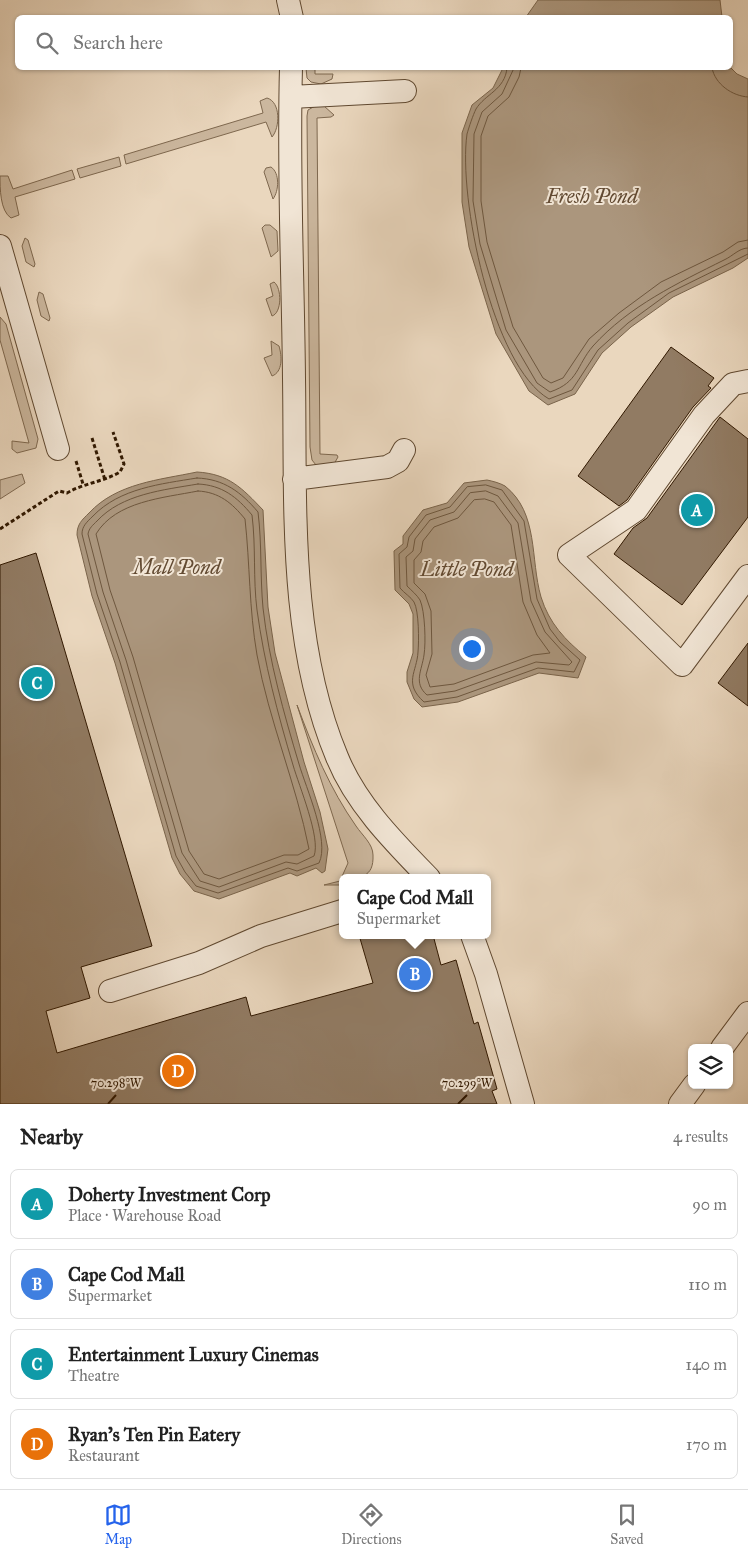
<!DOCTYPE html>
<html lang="en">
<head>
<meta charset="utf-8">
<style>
  body { margin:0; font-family:"IM FELL Great Primer",serif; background:#f2f2f2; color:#222 }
  .controls { position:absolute; right:15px; bottom:15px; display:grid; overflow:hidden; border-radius:8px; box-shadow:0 1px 4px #0004 }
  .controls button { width:45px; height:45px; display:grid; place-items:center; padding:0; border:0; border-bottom:1px solid #e0e0e0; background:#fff; color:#222; font:25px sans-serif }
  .you { position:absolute; left:471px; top:648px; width:18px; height:18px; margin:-12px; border:4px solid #fff; border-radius:50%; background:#1a73e8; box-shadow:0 0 0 8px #1a73e833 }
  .badge { display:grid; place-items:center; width:32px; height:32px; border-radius:50%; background:#2563eb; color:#fff; font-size:16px; font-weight:700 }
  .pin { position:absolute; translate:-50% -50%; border:2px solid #fff; box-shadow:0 1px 5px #0006 }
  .popup { position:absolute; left:339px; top:874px; width:152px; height:65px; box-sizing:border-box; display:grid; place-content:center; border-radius:8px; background:#fff; filter:drop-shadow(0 1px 4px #0005); font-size:16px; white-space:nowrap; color:#767676 }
  .popup b { font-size:19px; color:#222 }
  .popup::after { content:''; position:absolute; left:50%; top:100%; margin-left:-10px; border:10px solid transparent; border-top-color:#fff }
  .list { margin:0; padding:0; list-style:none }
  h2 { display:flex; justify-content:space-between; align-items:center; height:65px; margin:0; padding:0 20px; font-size:21px }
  h2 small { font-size:16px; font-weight:400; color:#767676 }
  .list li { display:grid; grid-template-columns:32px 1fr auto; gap:15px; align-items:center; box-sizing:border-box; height:70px; margin:0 10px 10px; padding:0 10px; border:1px solid #e0e0e0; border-radius:8px }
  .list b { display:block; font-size:19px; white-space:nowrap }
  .list p { margin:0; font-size:16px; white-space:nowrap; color:#767676 }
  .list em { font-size:16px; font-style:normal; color:#767676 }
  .icon { flex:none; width:28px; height:28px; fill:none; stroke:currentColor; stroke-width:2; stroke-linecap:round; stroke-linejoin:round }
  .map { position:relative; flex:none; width:748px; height:1104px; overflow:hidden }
  .search { position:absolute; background:#fff; box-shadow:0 1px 4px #0004; left:15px; right:15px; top:15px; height:55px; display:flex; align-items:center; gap:12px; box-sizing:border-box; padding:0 18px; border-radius:8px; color:#767676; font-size:19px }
  .sheet { height:385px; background:#fff }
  nav { display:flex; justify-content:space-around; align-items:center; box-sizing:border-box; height:70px; border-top:1px solid #e0e0e0; background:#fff; font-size:14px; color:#767676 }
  nav a { display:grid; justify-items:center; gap:2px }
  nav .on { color:#2563eb }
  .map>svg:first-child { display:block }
  .green { fill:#cbb79e; stroke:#7e684f }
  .water { fill:#ab967d; stroke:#7a644b }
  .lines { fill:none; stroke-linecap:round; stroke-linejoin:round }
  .shore { stroke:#6e573e; stroke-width:1 }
  .building { fill:#917b63; stroke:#311800 }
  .minor-casing { stroke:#5f4830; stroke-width:24 }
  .path { stroke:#311800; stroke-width:3; stroke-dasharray:4 2.5; stroke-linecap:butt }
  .minor { stroke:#f1e5d5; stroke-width:22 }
  .ticks { fill:none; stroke:#311800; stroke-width:2 }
  .labels { text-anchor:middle; stroke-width:4; stroke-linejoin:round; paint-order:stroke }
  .water-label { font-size:20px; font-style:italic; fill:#624a32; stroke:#f1e5d5 }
  .ticks-label { font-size:12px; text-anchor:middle; fill:#311800; stroke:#f1e5d5; stroke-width:4; stroke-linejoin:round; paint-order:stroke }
</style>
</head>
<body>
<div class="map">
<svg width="748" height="1104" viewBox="0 0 748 1104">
  <rect width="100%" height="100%" fill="#ead7be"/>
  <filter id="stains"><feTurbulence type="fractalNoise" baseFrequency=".004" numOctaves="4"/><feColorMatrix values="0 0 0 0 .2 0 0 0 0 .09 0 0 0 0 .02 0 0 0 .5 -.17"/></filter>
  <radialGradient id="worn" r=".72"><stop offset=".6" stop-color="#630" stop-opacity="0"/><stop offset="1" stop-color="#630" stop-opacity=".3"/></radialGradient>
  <!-- green -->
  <path class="green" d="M 306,68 L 315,68 L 315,74 L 333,74 L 332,79 L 321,84 L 311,82 L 307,78 Z
    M 267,98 C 281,102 280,128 272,137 L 266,122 L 126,164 L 124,155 L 263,113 L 260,101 Z
    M 315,106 L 324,106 L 334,115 L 331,117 L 317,118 L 320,454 L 337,455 L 338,457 L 334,464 L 316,465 L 312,460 L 310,447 L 307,116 L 308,110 Z
    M 119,157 L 121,166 L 80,178 L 77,169 Z
    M 271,167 C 280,173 279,191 273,199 L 264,172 L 266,168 Z
    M 72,170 L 75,179 L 15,197 L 19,215 L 11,218 C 0,211 0,188 0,176 L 8,176 L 13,189 Z
    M 265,225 L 270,225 L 277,231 L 278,251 L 271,257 L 262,228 Z
    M 25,238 L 28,240 L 35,264 L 34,267 L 26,262 L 22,246 Z
    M 274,282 C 282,288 282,313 272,316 L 266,299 L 273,296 L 270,284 Z
    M 39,292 L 43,294 L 50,318 L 49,321 L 41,316 L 37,300 Z
    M 0,317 L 6,324 L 38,439 L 36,448 L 17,453 L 12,449 L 12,441 L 29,443 L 0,340 Z
    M 271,341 L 279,346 C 282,356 283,372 272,376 L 264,358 L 272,355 Z
    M 22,474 L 25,483 L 0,499 L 0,480 Z
    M 297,705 C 313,748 330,789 356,826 C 362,835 373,844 373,855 C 374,878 360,878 342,878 L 342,885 L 324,885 L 340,881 L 348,863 Z"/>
  <!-- water -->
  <path class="water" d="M 538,0 L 720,0 L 722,17 L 526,17 Z
    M 730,67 L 737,74 L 748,79 L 748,258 L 733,268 L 673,297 L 631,327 L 602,353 L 575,394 L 548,405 L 529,391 L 496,334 L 469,247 L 462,202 L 462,133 L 472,105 L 493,88 L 503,68 Z
    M 197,472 C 229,474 242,488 263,510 L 268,607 L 275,653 L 304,762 L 320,812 L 328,849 L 325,871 L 322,873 L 316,868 L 297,876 L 290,873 L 219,899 L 194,891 L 180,874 L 172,858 L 115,663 L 92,596 L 77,535 C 77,524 82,520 89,513 C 117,483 159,480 197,472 Z
    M 487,480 C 492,481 500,483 505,486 C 539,513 530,559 541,597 C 549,623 565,640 586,657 L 578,678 L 539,673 L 458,702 L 422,707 L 414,699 L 407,682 L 407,672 L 413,653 L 413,614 L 409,604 L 395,590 L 394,551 L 403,544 L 403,536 L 423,510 L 447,503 L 464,483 Z"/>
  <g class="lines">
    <!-- shore -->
    <path class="shore" d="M 507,68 C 505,90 485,94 476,109 C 473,115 469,127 467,134 C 458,197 492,366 549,399 L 572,390 L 598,350 L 628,323 L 669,293 L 748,254
      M 514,68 L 502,94 L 482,112 L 474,134 L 473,201 L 480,244 L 506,330 L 537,383 L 550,392 C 579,382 576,366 593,346 C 629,306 678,283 724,260 C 733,256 739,248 748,248
      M 521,68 L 519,77 L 509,97 L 488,116 L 481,136 L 481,201 L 487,242 L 513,327 L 543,378 L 551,383 L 563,378 L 589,339 L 619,313 L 661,282 L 723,252 L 738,242 L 748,240
      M 712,68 C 715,84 732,96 748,97
      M 197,478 C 224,479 241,492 258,512 C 262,544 260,576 263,608 C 269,661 284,714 299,764 C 306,788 330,841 319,863 L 297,871 L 288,868 L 218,893 L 196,886 L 185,872 L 176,856 L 120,662 L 97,594 L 82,534 C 82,526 87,522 93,516 C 120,488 161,484 197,478 Z
      M 198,484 C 222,485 237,497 252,515 C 256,547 253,579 257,610 C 264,662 278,715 293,765 C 299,786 321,838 314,856 L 297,864 L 286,862 L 219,887 L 200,881 L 182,853 L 126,660 L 103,592 L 88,534 C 89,528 93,525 97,521 C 122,494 163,490 198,484 Z
      M 486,485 L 502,490 L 524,521 L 537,599 L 550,629 L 560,642 L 580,660 L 574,672 L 538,668 L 457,697 L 424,702 C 403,683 417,672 418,652 C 419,641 419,611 414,602 C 411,597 404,593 400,588 L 399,554 L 407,547 L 409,537 L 426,515 L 450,507 L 467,487 Z
      M 198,491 C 219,492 232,503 245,519 C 250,564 249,609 257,655 C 269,721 296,783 309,849 L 298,855 L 284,855 L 219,879 L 204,874 L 189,851 L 133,657 L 110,590 L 96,534 C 116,501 163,498 198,491 Z
      M 486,491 L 498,496 L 518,523 L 531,601 L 545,632 L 572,662 L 569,665 L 536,662 L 455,691 L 427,695 C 413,683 422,670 424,655 C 426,643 425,611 420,600 C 417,595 411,590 407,586 L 406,557 L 413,551 L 415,539 L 430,520 L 454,512 L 470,493 Z
      M 485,499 L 494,502 L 511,525 L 523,602 L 537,635 L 550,653 L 533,655 L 454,684 L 430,687 L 426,675 L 432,654 L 431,611 L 425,594 L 414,583 L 414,560 L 421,552 L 423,541 L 434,527 L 458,518 L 474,500 Z"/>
  </g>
  <!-- building -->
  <path class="building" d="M 671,347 L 714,378 L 708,386 L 711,388 L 693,407 L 627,500 L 619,506 L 578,476 Z
    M 720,417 L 748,439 L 748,517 L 682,605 L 614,554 L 633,528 L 647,518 Z
    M 36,553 L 152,946 L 81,967 L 90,998 L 46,1011 L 57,1053 L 246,997 L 251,1016 L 373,983 L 359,935 L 433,935 L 441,965 L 456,960 L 474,1024 L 478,1022 L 497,1089 L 492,1091 L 497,1104 L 0,1104 L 0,565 Z
    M 748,643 L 748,706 L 718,683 Z"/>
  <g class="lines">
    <!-- minor casing -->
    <g class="minor-casing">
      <path id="minor" d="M 288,0 L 292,18
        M 291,68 C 288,171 293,275 294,378 C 296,503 288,640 337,757 C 356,804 394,842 429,878
        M 291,97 L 405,91
        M 0,246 L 58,449
        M 748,381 L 733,384 L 704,415 L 636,510 L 569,555 L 682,665 L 748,576
        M 294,479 L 387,467 L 398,461 L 404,450
        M 472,935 L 486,974 L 523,1104
        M 110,991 L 199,963 L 261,936 L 342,911
        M 722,1048 L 748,1013
        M 680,1104 L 694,1085"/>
    </g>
    <!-- path -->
    <path class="path" d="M 92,438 L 105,480
      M 76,461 L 83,484
      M 0,529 L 59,491 L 67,493 C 84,483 103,482 120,472 L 124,464 L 113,432"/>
    <!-- minor -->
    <use href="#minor" class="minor"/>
  </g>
  <!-- ticks -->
  <path class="ticks" d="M 108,1104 L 116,1095M 458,1104 L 467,1095"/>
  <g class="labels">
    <!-- water labels -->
    <g class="water-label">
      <text x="592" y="203">Fresh Pond</text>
      <text x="177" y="574">Mall Pond</text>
      <text x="467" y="576">Little Pond</text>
    </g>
  </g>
  <g class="ticks-label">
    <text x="116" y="1087">70.298°W</text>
    <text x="467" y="1087">70.299°W</text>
  </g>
  <rect width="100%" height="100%" filter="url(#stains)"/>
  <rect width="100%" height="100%" fill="url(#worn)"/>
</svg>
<div class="controls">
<button><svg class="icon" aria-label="layers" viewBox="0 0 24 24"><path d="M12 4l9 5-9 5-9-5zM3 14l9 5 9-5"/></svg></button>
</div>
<div class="you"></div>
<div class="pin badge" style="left:697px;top:510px;background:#0f9aa8">A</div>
<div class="pin badge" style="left:415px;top:974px;background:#3f7fe0">B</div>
<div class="popup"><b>Cape Cod Mall</b>Supermarket</div>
<div class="pin badge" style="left:37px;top:683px;background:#0f9aa8">C</div>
<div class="pin badge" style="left:178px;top:1071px;background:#e8710a">D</div>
<div class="search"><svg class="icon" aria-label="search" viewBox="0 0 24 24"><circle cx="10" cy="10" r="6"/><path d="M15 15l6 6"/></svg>Search here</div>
</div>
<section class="sheet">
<h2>Nearby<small>4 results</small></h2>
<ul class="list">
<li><span class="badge" style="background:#0f9aa8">A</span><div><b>Doherty Investment Corp</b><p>Place · Warehouse Road</p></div><em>90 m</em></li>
<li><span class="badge" style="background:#3f7fe0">B</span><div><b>Cape Cod Mall</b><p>Supermarket</p></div><em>110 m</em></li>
<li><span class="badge" style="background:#0f9aa8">C</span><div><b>Entertainment Luxury Cinemas</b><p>Theatre</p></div><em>140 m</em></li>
<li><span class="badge" style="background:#e8710a">D</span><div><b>Ryan's Ten Pin Eatery</b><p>Restaurant</p></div><em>170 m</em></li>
</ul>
</section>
<nav>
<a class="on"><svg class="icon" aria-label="map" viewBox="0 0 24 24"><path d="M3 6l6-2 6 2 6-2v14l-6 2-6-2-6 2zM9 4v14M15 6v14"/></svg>Map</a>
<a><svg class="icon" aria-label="directions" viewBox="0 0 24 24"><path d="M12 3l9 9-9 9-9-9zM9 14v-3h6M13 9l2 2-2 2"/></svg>Directions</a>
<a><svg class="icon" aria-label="saved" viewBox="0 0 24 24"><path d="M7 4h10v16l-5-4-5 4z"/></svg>Saved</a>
</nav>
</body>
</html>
